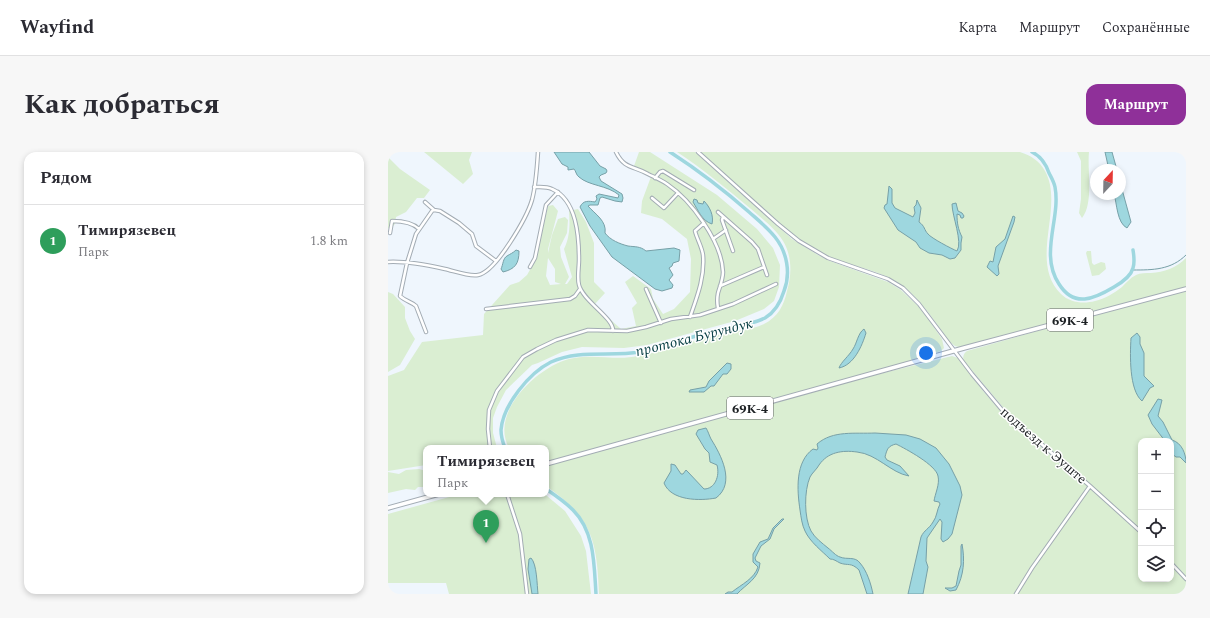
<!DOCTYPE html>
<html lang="ru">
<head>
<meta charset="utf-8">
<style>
  body { margin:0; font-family:Spectral,serif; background:#f7f7f7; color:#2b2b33 }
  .controls { position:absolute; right:12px; bottom:12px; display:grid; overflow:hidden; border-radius:8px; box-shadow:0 2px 6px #0003 }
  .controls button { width:36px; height:36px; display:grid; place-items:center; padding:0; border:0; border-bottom:1px solid #e1e1e2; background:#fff; color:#2b2b33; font:20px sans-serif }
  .compass { position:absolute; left:702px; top:12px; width:36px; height:36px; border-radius:50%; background:#fff; box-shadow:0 2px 6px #0003; rotate:22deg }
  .you { position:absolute; left:538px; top:201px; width:14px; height:14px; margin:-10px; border:3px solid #fff; border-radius:50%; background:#1a73e8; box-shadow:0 0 0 6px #1a73e833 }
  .badge { display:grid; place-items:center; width:26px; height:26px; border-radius:50%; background:#8f3099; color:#fff; font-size:13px; font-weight:700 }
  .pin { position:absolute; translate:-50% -33px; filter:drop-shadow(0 1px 2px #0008) }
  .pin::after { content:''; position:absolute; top:21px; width:14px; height:12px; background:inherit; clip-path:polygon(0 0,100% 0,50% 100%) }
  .popup { position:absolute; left:35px; top:293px; width:126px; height:52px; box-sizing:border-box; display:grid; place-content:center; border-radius:8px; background:#fff; filter:drop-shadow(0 1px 3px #0005); font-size:13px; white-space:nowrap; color:#7c7c81 }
  .popup b { font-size:15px; color:#2b2b33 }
  .popup::after { content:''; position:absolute; left:50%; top:100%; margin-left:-8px; border:8px solid transparent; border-top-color:#fff }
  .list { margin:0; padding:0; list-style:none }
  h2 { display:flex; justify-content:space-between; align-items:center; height:52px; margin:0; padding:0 16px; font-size:17px }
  h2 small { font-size:13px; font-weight:400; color:#7c7c81 }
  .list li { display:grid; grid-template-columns:26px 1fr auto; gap:12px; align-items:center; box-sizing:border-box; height:72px; padding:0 16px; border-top:1px solid #e1e1e2 }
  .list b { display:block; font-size:15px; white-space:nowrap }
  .list p { margin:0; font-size:13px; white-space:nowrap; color:#7c7c81 }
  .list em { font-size:13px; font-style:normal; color:#7c7c81 }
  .icon { flex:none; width:22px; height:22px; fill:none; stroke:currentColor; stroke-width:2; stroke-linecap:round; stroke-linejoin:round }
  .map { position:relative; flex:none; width:798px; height:442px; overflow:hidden; border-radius:12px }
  header { display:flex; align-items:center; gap:24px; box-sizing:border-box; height:56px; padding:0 20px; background:#fff; border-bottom:1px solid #e1e1e2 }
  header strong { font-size:19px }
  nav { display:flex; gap:22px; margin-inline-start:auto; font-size:14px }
  .intro { display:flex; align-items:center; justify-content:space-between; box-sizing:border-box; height:96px; padding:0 24px }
  h1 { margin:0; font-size:28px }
  .button { padding:10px 18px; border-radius:12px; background:#8f3099; color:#fff; font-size:14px; font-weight:700 }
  main { display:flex; gap:24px; padding:0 24px }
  aside { flex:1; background:#fff; border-radius:12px; box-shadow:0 2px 6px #0003 }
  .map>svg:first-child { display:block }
  .green { fill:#daeed2; fill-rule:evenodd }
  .water { fill:#9ed7df; stroke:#77a0a7 }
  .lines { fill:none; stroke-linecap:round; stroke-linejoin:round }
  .stream { stroke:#77a0a7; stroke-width:1 }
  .river { stroke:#9ed7df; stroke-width:3.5 }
  .minor-casing { stroke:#a3acb4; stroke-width:4.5 }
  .major-casing { stroke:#a3acb4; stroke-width:5.5 }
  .minor { stroke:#fff; stroke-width:2.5 }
  .major { stroke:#fff; stroke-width:3.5 }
  .labels { text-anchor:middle; stroke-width:3; stroke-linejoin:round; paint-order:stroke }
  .shield { fill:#fff; stroke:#606365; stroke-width:1 }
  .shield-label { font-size:13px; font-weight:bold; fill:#1c2023 }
  .street-label { font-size:14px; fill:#1c2023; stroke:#fff }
  .water-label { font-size:15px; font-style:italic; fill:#0a4147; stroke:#fff }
</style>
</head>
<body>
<header>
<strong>Wayfind</strong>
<nav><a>Карта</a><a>Маршрут</a><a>Сохранённые</a></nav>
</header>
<div class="intro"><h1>Как добраться</h1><a class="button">Маршрут</a></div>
<main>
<aside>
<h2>Рядом<small></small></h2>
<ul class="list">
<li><span class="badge" style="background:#2e9e5b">1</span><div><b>Тимирязевец</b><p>Парк</p></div><em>1.8 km</em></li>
</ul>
</aside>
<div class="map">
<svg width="798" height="442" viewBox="0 0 798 442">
  <rect width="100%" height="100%" fill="#eff6fd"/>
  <!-- green -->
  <path class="green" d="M 36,0 L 84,0 L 81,8 L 85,22 L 75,32 Z
    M 251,0 L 262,0 L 329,43 L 369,77 L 385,96 L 392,113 L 391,135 L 386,149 L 376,157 L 347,169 L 259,193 L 236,196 L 194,195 L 174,200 L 150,211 L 144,213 L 118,238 L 109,255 L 105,266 L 105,281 L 109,296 L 38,296 L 38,313 L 0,319 L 0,224 L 16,218 L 34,190 L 95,183 L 96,162 L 122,133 L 131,130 L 139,123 L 147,109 L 160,54 L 165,53 L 170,59 L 160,97 L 160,101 L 164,83 L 170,67 L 177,65 L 180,68 L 179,81 L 172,95 L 173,105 L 181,125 L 177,132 L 179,132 L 184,125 L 176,97 C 182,85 182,72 181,59 L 190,57 L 198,70 L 206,91 L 206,130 L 217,141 L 206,153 L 233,177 L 248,174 L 244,156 L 249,151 L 237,130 L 245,124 L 263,137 L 265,147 L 275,162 L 286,157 L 302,140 L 303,107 L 299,87 L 274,67 L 253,61 L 254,49 L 264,22 L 246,14 ZM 160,106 L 167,117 L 167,130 L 173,132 L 162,133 L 158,124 Z
    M 289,0 L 307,0 L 404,87 L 430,103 L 442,109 L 500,130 L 513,138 L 530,154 L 539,165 L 554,187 L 556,196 L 553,199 L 482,221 L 158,310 L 158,296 L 121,296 C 101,260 150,215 181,207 C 204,201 228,209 250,204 C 277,199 303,189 329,183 C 344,179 362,179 376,172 C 390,165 396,153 399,139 C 404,122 404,104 395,89 C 387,76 374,67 363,57 C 339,37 315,17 289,0 Z
    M 312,0 L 632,0 C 643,4 651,8 657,19 C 677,55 640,109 673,142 C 682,151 696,152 707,149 C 717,147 726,141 734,135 C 738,131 742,126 748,123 C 752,121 758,121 763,121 C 776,120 788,116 798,106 L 798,135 L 646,176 L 571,195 L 567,194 L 562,190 C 546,169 532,145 509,130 C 491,119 469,115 449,108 C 430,101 413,89 397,77 Z
    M 689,0 L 701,0 C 699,18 706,51 694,66 L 691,61 L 693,47 L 693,9 Z
    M 0,5 L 12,17 L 42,38 L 36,46 L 29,46 L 18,60 L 8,65 L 7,72 L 2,77 L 0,76 Z
    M 699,99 L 703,99 L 704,111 L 706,113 L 713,110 L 717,111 L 718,117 L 711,123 L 704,124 L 698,101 Z
    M 798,139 L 798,442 L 211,442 C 209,388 204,366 158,334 L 158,314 L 475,226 L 564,204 L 570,206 L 596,240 L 617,264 L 680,318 L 683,315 L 619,260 L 576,209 C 574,205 576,201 579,199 L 649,179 ZM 753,289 L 783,289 L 783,427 L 753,427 Z
    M 0,140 L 5,142 L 17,155 L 17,166 L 22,179 L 27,187 L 12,213 L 0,220 Z
    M 31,317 L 38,319 L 38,335 L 30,335 L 27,338 L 18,337 L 0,341 L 0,320 L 11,322 L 18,318 Z
    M 72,342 L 156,342 L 159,344 L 177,359 L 193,384 L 198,399 L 203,442 L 61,442 L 58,431 L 0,431 L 0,362 Z"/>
  <!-- water -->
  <path class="water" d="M 166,0 L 201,0 L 212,14 L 218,17 L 219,19 L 218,21 L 213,23 L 211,25 L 213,29 L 234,42 L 235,46 L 234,50 L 227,49 L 214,45 L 212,46 L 210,53 L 202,53 L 200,54 C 207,62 219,69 217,81 C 222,88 232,92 240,94 C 247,95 252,94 258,99 L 286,96 L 292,98 L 291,109 L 285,111 L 284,114 L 281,116 L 285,123 L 281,128 L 285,133 L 284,136 L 274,139 L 267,137 L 224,105 L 202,74 L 192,55 C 195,48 201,49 207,50 L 209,47 L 208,44 L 211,42 L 230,46 L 231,43 C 219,33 201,34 191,25 C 188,23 188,19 186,17 L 180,18 L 180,15 L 174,12 Z
    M 717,0 L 724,0 L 729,18 L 721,18 Z
    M 732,30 L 743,70 L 739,76 C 729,71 729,52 726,42 L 732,42 Z
    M 501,34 L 504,37 L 504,51 L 507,56 L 525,65 L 527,61 L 526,55 L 528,53 L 529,48 L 533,56 L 531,70 C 537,74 536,78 540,82 C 543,86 564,97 569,99 C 575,90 564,64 564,52 L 568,51 L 570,59 L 574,61 L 576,64 L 575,66 L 573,66 L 572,63 L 569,62 C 569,71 570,77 574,85 L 573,91 L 573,98 L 567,106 L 562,107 L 554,103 L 541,101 L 532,96 L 528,90 L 510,78 L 496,56 L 497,53 L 499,52 Z
    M 306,47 L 309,48 L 310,51 L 315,52 L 316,49 C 322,55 326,64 324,72 C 314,69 310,58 305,50 Z
    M 625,64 L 627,65 L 626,70 L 610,114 L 611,122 L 609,124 L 599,115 L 602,109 L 605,110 L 608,95 L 617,87 Z
    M 128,98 L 131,99 C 131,112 127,117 115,120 L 113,117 C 115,113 115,106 119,104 C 122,102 125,101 128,98 Z
    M 476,177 L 478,181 C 474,194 466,213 451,216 C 453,210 461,204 465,197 C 469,191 470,181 476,177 Z
    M 749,181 L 752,185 L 752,192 L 756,201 L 756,224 L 766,234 L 762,236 L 754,249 C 741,238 742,203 743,186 Z
    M 339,211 L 343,212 L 343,217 L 339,222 L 335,222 L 326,234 L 323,234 L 316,240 L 301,240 L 302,238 L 318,235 L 321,229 Z
    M 770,247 L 774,248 L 770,264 L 775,270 L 784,288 C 794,291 798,302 798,311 L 792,305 L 788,305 L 784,302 L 783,289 L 777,289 L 764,272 L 760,263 Z
    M 318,276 C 320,279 321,283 323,287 C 333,303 348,331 328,346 C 312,349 283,349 276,331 L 283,319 L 283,312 L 287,313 L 293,322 L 295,322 L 298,318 L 300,320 L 316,337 C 327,337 332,324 329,313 L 322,310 L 321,301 L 317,297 L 308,282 L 310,278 Z
    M 487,281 L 518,283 L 532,287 L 548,296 L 561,312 L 572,334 L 574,343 L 564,382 L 560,387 L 555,390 L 553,387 L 554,370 L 552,367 L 539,386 L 538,409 L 540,415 L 535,442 L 520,442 L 533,385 C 536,378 541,377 545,370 C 549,365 549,357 552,352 L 551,350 L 546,349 C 547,342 552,332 550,324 C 548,313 518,297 508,292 C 500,294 499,297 497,305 L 499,308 L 512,314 L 521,324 C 503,321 489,302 469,300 C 454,298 440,300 431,313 C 429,317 424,321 422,325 C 416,339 416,366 423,379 C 427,386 434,391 440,396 C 444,399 448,404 452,405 C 459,408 467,404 472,411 C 479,419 483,432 485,442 L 479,442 L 471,418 C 463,410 460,414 452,411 C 448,409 446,407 442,407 C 434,399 422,390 417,379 C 414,373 413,365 412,358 C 409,338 407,310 425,297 L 429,298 L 430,296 L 429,292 C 445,278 467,282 487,281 Z
    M 394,367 L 396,367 L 386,377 L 382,387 L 373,394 L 367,406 L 368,409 L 372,411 C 371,427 358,432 349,442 L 337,442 L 340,440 L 344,440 C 354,432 366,427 370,415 L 365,410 L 365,402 L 372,390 L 380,387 L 385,376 Z
    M 574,392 C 577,408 576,423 568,438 L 562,439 L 557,436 L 564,436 L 568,434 L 571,419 L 573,413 L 573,394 Z
    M 143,406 C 149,412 149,433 150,442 L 144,442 L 140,417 L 141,407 Z"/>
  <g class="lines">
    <!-- stream -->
    <path class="stream" d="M 745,118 C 765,118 783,118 798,103"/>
    <!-- river -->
    <path class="river" d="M 644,0 C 652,4 658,12 661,21 C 663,25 666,30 667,35 C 673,66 651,102 671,132 C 686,156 706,147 726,135 C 733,131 743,124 745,116 C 747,110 746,104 745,98
      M 117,296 C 115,291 113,284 113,278 C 115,253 141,221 163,210 C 192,197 222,205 252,200 C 277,196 301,185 325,179 C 342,175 361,174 377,166 C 387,160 393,149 396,139 C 403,121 399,100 387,85 C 380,76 370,68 361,60 C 336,38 310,18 282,0
      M 158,337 C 167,343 177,350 185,358 C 207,380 206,413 208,442"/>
    <!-- minor casing -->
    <g class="minor-casing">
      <path id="minor" d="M 228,0 C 236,17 246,14 260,22 C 266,25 273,28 279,32 C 303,48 334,90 335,120 C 335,127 332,134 330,141 C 329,146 329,151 330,156
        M 310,0 L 390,72 L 411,89 L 440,106 L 500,127 L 515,136 L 531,152 L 584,222 L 615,259 L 702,334 L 753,380
        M 267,26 L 272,20 L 275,19 L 306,38
        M 146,35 C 152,35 158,34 164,37 C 189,48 191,85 191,108 C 191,115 189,126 191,133 C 195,149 226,166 225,179
        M 264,46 L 276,56 L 290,41
        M 37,50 L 46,58
        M 330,60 L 364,90 L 370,97 L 379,123
        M 335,65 L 334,68 L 345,99
        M 2,81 L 4,69 C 14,69 24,70 31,77
        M 325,87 L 338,78
        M 0,110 C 19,109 39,113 57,117 C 66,119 82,125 90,123 C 108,120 139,65 144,48 C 148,33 149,16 150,0
        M 142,115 L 147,106 L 158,53 L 170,40
        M 332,134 L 376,115
        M 258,137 L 273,171
        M 98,157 L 182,147 L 187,144 L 192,137
        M 302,165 C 309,145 317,125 315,103 C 314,95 309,87 307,79 L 316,71
        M 38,180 L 28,154 C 24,150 17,149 12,144 L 19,111 L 28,82 L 44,59 L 46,58 L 52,59 L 71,71 L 84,82 L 88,94 L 108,109
        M 102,296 L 100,277 L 101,258 L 109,239 L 135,205 L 149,197 L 168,188 L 200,178 L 239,179 L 258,175 L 283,167 L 312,163 L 345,152 L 388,132
        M 119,342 L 132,382 L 139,442
        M 783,411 L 798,427
        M 628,442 L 644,416 L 702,334"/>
    </g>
    <!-- major casing -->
    <g class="major-casing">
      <path id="major" d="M 158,312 L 576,196 L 798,137
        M 0,356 L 51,342"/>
    </g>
    <!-- minor -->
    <use href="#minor" class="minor"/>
    <!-- major -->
    <use href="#major" class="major"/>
  </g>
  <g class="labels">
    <!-- shield labels -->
    <g class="shield">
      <rect x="659" y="157" width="46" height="22" rx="3"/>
      <rect x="339" y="245" width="46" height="22" rx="3"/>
    </g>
    <g class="shield-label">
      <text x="682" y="173">69К-4</text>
      <text x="362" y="261">69К-4</text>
    </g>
    <!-- street labels -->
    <g class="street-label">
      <text transform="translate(656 293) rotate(41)" y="5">подъезд к Эуште</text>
    </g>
    <!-- water labels -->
    <g class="water-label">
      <text transform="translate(306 185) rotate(-14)" y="5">протока Бурундук</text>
    </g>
  </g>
</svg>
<div class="controls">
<button>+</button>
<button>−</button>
<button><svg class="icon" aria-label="locate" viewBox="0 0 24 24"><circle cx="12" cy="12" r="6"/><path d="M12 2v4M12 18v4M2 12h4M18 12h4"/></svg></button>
<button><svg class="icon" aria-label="layers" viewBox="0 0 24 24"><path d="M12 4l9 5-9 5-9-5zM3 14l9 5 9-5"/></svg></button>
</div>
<svg class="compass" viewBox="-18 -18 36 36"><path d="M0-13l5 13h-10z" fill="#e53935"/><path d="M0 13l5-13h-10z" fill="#7c7c81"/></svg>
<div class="you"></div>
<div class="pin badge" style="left:98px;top:391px;background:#2e9e5b">1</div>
<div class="popup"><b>Тимирязевец</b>Парк</div>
</div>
</main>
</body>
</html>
